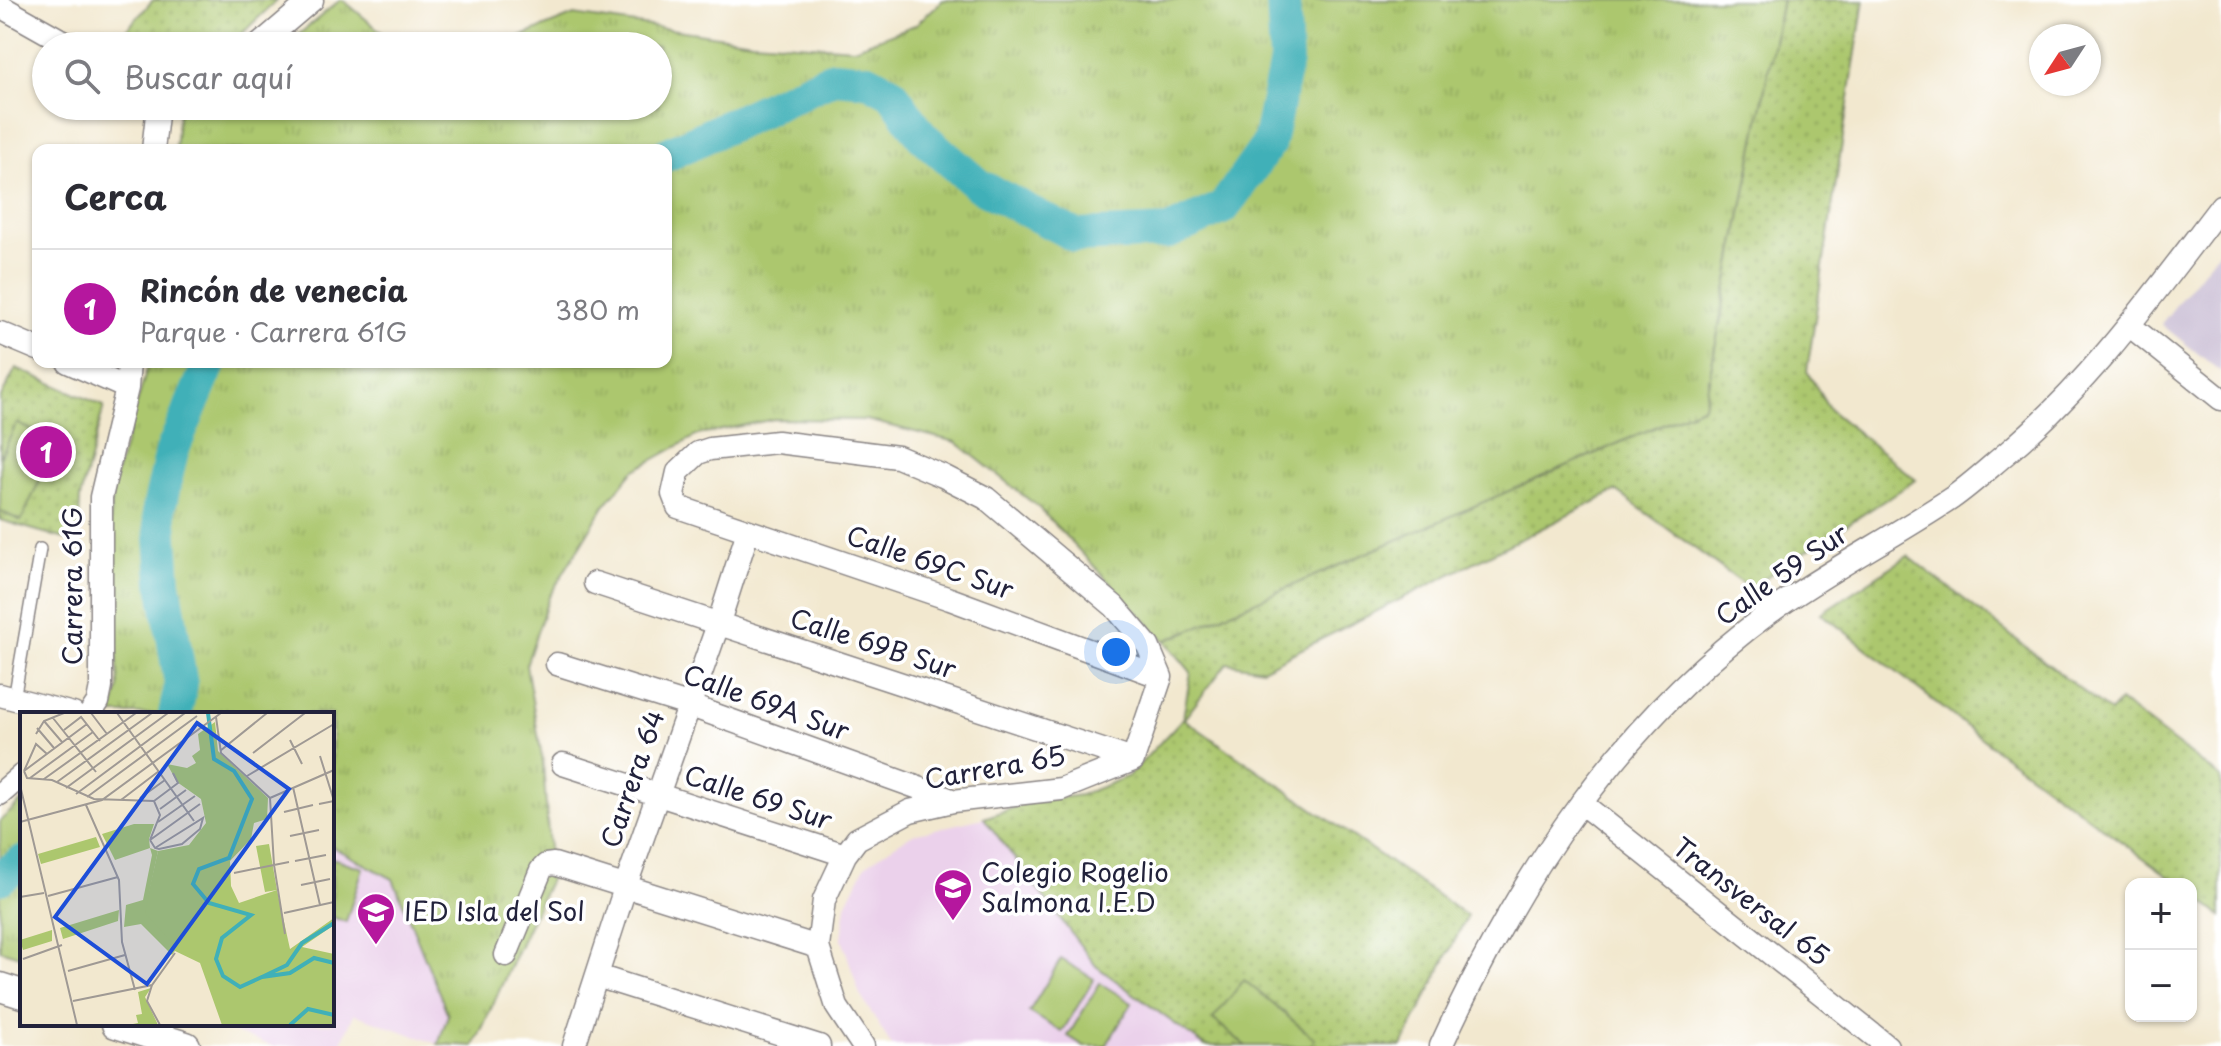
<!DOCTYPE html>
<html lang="es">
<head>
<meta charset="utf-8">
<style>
  body { margin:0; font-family:"Playpen Sans",sans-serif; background:#f7f7f7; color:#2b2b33 }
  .controls { position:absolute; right:24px; bottom:24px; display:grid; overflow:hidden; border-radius:16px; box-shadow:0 2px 6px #0004 }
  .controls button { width:72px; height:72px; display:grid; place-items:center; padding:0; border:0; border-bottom:2px solid #e1e1e2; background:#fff; color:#2b2b33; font:40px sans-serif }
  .compass { position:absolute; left:2029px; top:24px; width:72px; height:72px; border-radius:50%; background:#fff; box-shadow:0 2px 6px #0004; rotate:234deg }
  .you { position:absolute; left:1116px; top:652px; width:28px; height:28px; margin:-20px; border:6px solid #fff; border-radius:50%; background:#1a73e8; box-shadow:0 0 0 12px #1a73e833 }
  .badge { display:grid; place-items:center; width:52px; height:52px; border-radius:50%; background:#b5179e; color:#fff; font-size:26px; font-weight:700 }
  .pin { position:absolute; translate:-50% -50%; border:4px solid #fff; box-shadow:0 2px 8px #0006 }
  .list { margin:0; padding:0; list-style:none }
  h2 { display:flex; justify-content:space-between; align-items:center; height:104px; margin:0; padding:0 32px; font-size:34px }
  h2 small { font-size:26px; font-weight:400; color:#7c7c81 }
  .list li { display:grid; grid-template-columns:52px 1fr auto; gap:24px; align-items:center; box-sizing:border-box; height:120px; padding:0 32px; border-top:2px solid #e1e1e2 }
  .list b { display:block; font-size:30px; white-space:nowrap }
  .list p { margin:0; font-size:26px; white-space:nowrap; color:#7c7c81 }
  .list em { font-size:26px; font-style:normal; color:#7c7c81 }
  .icon { flex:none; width:44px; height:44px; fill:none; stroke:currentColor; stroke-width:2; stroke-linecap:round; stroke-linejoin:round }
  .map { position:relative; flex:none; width:2221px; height:1046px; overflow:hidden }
  .search { position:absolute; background:#fff; box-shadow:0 2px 6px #0004; left:32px; top:32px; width:640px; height:88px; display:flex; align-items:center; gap:20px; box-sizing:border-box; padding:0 28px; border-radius:44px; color:#7c7c81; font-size:30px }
  .panel { position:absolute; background:#fff; box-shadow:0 2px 6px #0004; left:32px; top:144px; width:640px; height:224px; border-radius:16px }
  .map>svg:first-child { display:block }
  .built { fill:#ebd1eb }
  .industrial { fill:#cbbfd5 }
  .grass { fill:url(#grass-tufts); stroke:#677454; stroke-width:2 }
  .park { fill:url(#park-dots); stroke:#677454; stroke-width:2 }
  .pitch { fill:#acc76e; stroke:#677454; stroke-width:2 }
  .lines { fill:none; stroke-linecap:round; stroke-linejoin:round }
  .river { stroke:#40b0b8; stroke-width:34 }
  .service-casing { stroke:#8a8585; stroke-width:14 }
  .minor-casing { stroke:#8a8585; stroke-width:25 }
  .tertiary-casing { stroke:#8a8585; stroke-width:31 }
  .service { stroke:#fff; stroke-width:11 }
  .minor { stroke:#fff; stroke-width:22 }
  .tertiary { stroke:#fff; stroke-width:28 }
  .labels { text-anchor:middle; stroke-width:7; stroke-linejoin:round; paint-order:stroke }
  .street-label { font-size:26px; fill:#22223b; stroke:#fff }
  .poi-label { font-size:26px; fill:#22223b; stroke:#fff; text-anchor:start }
  .inset-river { fill:none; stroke:#40b0b8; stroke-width:4 }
  .inset-road { fill:none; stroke:#9f9994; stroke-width:2 }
  .view { fill:#1d4ed8; fill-opacity:0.15; stroke:#1d4ed8; stroke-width:4 }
  .inset-edge { fill:none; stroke:#22223b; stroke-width:4 }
</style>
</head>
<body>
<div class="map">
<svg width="2221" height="1046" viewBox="0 0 2221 1046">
  <defs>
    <pattern id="grass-tufts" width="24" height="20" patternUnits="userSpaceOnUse" patternTransform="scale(2)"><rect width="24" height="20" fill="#acc76e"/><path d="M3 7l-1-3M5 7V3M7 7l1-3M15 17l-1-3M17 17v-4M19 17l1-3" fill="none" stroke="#94ab60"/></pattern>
    <pattern id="park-dots" width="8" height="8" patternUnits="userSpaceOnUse" patternTransform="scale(2)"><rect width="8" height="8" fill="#acc76e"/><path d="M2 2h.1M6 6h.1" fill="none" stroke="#94ab60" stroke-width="1.8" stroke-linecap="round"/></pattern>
  </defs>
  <rect width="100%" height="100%" fill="#fff"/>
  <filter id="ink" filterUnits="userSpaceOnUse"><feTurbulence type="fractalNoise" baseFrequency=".0125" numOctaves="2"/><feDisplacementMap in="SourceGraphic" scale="16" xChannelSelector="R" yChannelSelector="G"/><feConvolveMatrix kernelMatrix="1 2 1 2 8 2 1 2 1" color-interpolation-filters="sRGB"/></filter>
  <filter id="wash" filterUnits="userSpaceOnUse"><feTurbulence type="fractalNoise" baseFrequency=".006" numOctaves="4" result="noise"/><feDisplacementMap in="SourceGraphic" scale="32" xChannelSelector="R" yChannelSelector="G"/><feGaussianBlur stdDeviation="1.8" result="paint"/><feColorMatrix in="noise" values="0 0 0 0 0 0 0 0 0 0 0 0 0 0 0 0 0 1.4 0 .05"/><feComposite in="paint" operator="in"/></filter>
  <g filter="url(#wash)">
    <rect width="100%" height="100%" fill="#f2e8cf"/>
    <!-- built -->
    <path class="built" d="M 984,818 L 1096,966 L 1205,1046 L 892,1046 L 860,995 L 842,939 L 846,905 L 865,866 L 890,848 L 913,834 Z
      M 332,847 L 393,879 L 448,1015 L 438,1044 L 354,1014 L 340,1046 L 272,1046 L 211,1024 L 332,1024 Z"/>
    <!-- industrial -->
    <path class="industrial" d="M 2221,248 L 2221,372 L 2161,324 Z"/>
    <!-- grass -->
    <path class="grass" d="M 340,0 L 343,0 L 398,46 L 285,46 Z
      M 943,0 L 1782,0 L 1704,406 L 1165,641 L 1038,507 L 956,442 L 866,420 L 774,419 L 698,435 L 633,471 L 604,506 L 549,597 L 526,665 L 543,763 L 551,877 L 474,1046 L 438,1044 L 448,1015 L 393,879 L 332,847 L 332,714 L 112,714 L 119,688 L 110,523 L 113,485 L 149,362 L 666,362 L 666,150 L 175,150 L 179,107 L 658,106 L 658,46 L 498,46 L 574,15 L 752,41 L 854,48 L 915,25 Z
      M 22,801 L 22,957 L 0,950 L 0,821 Z"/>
    <!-- park -->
    <path class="park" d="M 153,0 L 277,0 L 229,46 L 112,46 Z
      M 1782,0 L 1864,0 L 1807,371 L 1830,410 L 1916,480 L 1749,588 L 1616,491 L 1262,669 L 1227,663 L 1184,719 L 1467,916 L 1402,1046 L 1205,1046 L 1096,966 L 984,818 L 1030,802 L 1081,795 L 1129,776 L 1183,718 L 1191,672 L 1165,641 L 1704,406 Z
      M 16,368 L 104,406 L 80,498 L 78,543 L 0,520 L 0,399 Z
      M 1908,556 L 2110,712 L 2120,701 L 2221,778 L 2221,916 L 2191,893 L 2191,884 L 2179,884 L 1998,751 L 1821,613 Z"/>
    <!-- pitch -->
    <path class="pitch" d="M 17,423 L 57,443 L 21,521 L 0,511 L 0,458 Z
      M 332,858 L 363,868 L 346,922 L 332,917 Z
      M 1061,959 L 1094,979 L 1062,1032 L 1029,1012 Z
      M 1244,980 L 1315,1039 L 1310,1046 L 1246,1046 L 1213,1019 Z
      M 1100,983 L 1132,1003 L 1106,1046 L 1084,1046 L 1068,1036 Z"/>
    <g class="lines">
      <!-- river -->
      <path class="river" d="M 666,155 L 834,77 L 868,80 L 892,93 L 922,136 L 978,185 L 1076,236 L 1169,232 L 1224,207 L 1269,143 L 1286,61 L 1283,0
        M 175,714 L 181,685 L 164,582 L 159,508 L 172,451 L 210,362
        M 0,878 L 22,862"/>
    </g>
  </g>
  <g filter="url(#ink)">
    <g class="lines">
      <!-- service casing -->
      <g class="service-casing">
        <path id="service" d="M 14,699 L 40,549"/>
      </g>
      <!-- minor casing -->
      <g class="minor-casing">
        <path id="minor" d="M 0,6 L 71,46
          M 258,46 L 312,0
          M 153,150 L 158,106
          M 2129,325 L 2221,399
          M 0,333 L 38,349
          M 68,362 L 127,388
          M 595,583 L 1133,760
          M 557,664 L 688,705 L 952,800
          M 0,695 L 73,714
          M 90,714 L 98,702 L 101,687 L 101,497 L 127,388 L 129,362
          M 1133,760 L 1161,677 L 1148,646 L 1114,606 L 986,498 L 943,476 L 898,457 L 777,442 L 710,449 L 698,453 L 678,472 L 673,494 L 678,507 L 950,599 L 1161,677
          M 563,764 L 845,855
          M 0,794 L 22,775
          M 1581,803 L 1887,1046
          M 506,955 L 541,870 L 546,865 L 554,864 L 818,947
          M 597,976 L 819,1046
          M 574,1046 L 626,885 L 719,622 L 748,531
          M 863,1046 L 837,1007 L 818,947 L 824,900 L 845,855 L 857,839 L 910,811 L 953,801 L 1061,789 L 1133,760
          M 1441,1046 C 1517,880 1619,723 1769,613 C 1827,571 1892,538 1952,498 C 1972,484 1990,467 2008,452 C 2091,382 2155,292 2221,206"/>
      </g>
      <!-- tertiary casing -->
      <g class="tertiary-casing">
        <path id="tertiary" d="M 0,987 L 22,994
          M 116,1024 L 186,1046"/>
      </g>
      <!-- service -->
      <use href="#service" class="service"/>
      <!-- minor -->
      <use href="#minor" class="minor"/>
      <!-- tertiary -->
      <use href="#tertiary" class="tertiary"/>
    </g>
  </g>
  <!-- icons -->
  <defs>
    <g id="school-pin" transform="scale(2)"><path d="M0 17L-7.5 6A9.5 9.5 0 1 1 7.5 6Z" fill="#b5179e" stroke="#fff"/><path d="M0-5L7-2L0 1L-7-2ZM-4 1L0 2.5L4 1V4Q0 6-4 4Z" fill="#fff"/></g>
  </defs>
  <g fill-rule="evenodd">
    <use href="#school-pin" x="953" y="888"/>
    <use href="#school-pin" x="376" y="912"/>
  </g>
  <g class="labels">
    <!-- street labels -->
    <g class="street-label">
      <text transform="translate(930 563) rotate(19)" y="9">Calle 69C Sur</text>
      <text transform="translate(1782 575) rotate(-35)" y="9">Calle 59 Sur</text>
      <text transform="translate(73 586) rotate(-90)" y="9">Carrera 61G</text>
      <text transform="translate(873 644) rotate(18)" y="9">Calle 69B Sur</text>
      <text transform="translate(766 703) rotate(20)" y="9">Calle 69A Sur</text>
      <text transform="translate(995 768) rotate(-10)" y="9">Carrera 65</text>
      <text transform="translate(633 779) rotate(-71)" y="9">Carrera 64</text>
      <text transform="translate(758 798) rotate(18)" y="9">Calle 69 Sur</text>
      <text transform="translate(1751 902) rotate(38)" y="9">Transversal 65</text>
    </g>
    <!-- poi labels -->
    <g class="poi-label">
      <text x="981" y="882">Colegio Rogelio<tspan x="981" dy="30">Salmona I.E.D</tspan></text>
      <text x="404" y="921">IED Isla del Sol</text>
    </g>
  </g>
  <!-- overview -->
  <g transform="translate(20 712)">
    <rect width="314" height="314" fill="#f2e8cf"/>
    <path d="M 195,10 L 198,39 L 248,86 L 247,107 L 234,111 L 231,127 L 210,149 L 211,174 L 219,191 L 257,178 L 270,237 L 314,206 L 314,213 L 282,235 L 314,242 L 314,313 L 202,313 L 180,251 L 155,239 L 124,201 L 138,139 L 169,133 L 186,111 L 181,87 L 157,70 L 147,52 L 167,56 L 176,51 L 172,44 L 180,38 L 178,22 ZM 131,276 L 125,285 L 138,313 L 108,313 L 118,311 L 116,303 L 122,302 L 118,280 Z" fill="#acc76e"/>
    <path d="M 114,112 L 134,112 L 129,127 L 130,136 L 138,139 L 125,201 L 157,236 L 152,243 L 121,212 L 104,215 L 106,193 L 123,188 L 132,143 L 130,136 L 95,148 L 82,122 ZM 76,125 L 80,135 L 21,152 L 18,142 ZM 249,132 L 257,178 L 245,180 L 236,134 ZM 99,198 L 98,209 L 43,227 L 40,216 ZM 32,218 L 32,229 L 3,238 L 0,228 Z" fill="#acc76e"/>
    <path class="inset-river" d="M 188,1 L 194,47 L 214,59 L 232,87 L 209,146 L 179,157 L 173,172 L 189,191 L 231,203 L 202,226 L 196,247 L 203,264 L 220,275 L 242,265 L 270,261 L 294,246 L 314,251M 242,265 L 267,253 L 282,231 L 314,211M 270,313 L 288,297 L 314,303"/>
    <path class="inset-road" d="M 71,1 L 87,22M 97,1 L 174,109M 196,5 L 201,41 L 250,86M 33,6 L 76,60M 24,9 L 42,30M 17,16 L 34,36M 44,18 L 61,5 L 80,29M 16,22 L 24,9 L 44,1M 270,28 L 282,52M 200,39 L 247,1M 233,41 L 285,1M 4,59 L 7,66 L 32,68 L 74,87 L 134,89 L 140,103 L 130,128M 4,59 L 67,12M 4,59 L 16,32 L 27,42M 227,64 L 314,12M 10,66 L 73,20M 24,67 L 116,1M 37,70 L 132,1M 0,73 L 57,313M 273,75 L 300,193M 46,76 L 148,1M 56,82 L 165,1M 67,85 L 177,4M 120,86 L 145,68M 250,86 L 254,153 L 265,222M 250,86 L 314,58M 101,88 L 139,59M 134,89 L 158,71 L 153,61M 299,92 L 314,89 L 300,44M 66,93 L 99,168 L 102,230 L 115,278M 140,97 L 166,78M 264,100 L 293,93M 0,110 L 82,88 L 201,1M 138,110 L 175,84M 270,124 L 299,118M 130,128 L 135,136 L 139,137 L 162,132 L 180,117 L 183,106 L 135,136M 130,128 L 180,92M 275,149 L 306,143M 214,161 L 269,150M 281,173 L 310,167M 28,184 L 98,165M 0,185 L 24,181M 264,201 L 314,190M 3,247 L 42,233M 48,259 L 105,243M 132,273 L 127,289 L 140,313M 53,289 L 132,273 L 155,241"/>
    <path class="view" d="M 177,11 L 269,77 L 127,272 L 35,205 Z"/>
    <rect width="314" height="314" class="inset-edge"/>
  </g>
</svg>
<div class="controls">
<button>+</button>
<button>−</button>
</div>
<svg class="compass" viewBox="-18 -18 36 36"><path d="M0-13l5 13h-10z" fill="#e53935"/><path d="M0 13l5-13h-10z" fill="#7c7c81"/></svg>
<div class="you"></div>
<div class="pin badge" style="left:46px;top:452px">1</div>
<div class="search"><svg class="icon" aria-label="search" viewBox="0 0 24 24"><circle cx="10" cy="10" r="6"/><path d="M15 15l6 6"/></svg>Buscar aquí</div>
<section class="panel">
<h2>Cerca<small></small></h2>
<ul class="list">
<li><span class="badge">1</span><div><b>Rincón de venecia</b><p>Parque · Carrera 61G</p></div><em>380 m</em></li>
</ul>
</section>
</div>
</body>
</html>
